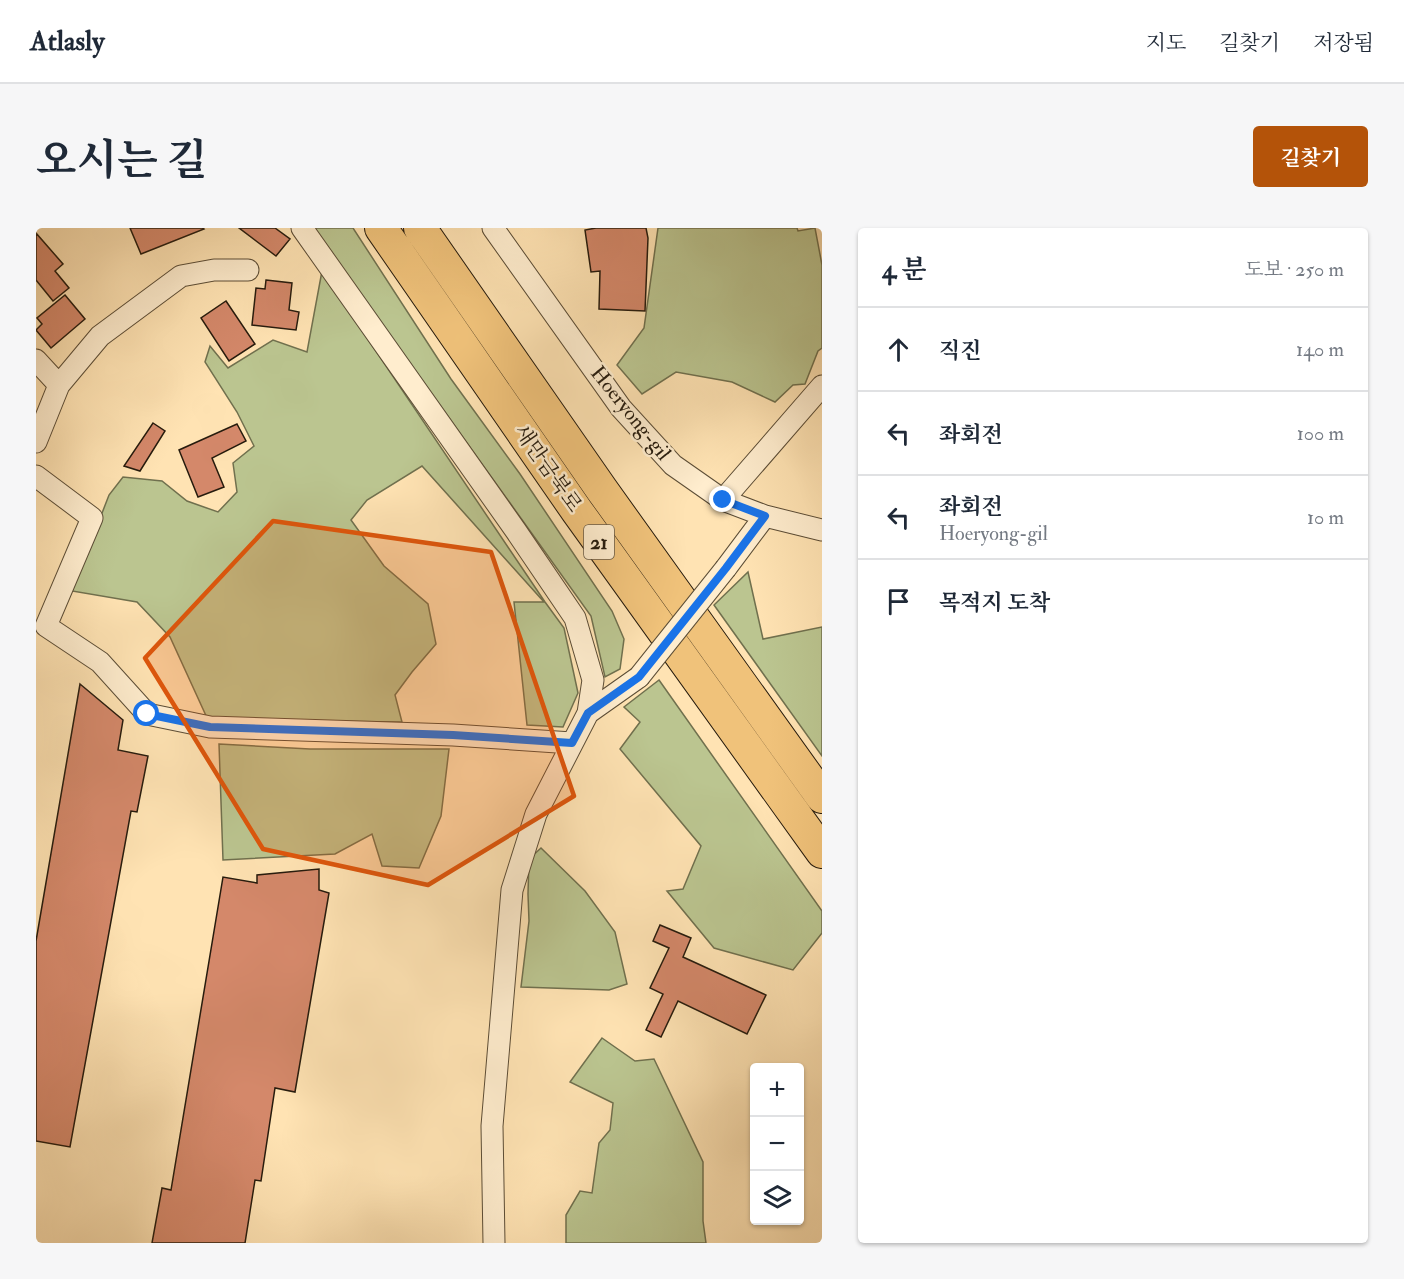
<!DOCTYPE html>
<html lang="ko">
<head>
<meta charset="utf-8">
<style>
  body { margin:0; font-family:"IM FELL Double Pica","Noto Serif KR",serif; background:#f6f6f7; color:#1f2937 }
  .controls { position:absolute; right:18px; bottom:18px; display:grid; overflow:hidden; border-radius:6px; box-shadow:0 2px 4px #0004 }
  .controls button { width:54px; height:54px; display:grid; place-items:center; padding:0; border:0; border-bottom:2px solid #e0e1e3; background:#fff; color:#1f2937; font:30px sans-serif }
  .stop { position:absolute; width:18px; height:18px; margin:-14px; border:4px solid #1a73e8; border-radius:50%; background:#fff }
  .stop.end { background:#1a73e8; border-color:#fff; box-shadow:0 2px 6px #0008 }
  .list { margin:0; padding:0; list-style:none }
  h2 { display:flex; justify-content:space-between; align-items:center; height:78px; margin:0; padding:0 24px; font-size:26px }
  h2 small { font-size:20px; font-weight:400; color:#747a83 }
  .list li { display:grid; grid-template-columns:39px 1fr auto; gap:18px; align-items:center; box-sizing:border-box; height:84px; padding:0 24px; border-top:2px solid #e0e1e3 }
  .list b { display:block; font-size:22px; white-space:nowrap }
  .list p { margin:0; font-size:20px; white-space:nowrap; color:#747a83 }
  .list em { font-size:20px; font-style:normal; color:#747a83 }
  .icon { flex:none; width:33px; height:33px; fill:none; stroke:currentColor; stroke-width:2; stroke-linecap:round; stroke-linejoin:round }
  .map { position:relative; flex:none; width:786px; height:1015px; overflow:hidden; border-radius:6px }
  header { display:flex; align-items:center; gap:36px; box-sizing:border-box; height:84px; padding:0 30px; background:#fff; border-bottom:2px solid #e0e1e3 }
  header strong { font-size:28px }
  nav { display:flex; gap:33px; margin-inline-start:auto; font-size:21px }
  .intro { display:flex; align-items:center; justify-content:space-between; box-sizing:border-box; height:144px; padding:0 36px }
  h1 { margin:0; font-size:42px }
  .button { padding:15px 27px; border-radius:6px; background:#b45309; color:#fff; font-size:21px; font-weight:700 }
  main { display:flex; gap:36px; padding:0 36px }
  aside { flex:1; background:#fff; border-radius:6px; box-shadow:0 2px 4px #0004 }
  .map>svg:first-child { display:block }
  .green { fill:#bbc590; stroke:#70704e; stroke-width:1.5 }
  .building { fill:#d4886a; stroke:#261b0d; stroke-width:1.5 }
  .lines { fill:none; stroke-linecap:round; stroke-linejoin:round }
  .minor-casing { stroke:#5c4d36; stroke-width:23 }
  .highway-casing { stroke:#261b0d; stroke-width:34 }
  .minor { stroke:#ffedce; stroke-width:21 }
  .highway { stroke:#f0c27a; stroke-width:32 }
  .minor-bridge-casing { stroke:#5c4d36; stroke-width:23; stroke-linecap:butt }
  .minor-bridge { stroke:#ffedce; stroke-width:21 }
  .route { stroke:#1a73e8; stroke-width:8 }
  .marked { fill:#de560c; fill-opacity:0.2; stroke:#de560c; stroke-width:4.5; stroke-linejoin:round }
  .labels { text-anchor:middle; stroke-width:5; stroke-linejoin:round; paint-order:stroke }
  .shield { fill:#ffedce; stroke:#675a47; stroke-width:1.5 }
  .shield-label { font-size:20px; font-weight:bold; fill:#261b0d }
  .street-label { font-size:21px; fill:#261b0d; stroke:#ffedce }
</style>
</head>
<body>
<header>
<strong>Atlasly</strong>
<nav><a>지도</a><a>길찾기</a><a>저장됨</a></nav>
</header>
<div class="intro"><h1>오시는 길</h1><a class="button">길찾기</a></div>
<main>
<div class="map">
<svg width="786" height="1015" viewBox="0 0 786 1015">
  <rect width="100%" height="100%" fill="#ffe3b3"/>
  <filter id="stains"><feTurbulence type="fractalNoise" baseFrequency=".00333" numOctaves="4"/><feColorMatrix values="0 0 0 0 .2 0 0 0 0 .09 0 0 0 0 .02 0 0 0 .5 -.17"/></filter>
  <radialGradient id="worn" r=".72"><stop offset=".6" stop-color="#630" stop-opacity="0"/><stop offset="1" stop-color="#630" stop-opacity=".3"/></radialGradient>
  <!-- green -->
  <path class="green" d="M 277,0 L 317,0 L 415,151 L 484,246 L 576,383 L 588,411 L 584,441 L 569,449 L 555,388 Z
    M 622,0 L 761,0 L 762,3 L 779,0 L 786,37 L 786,120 L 782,123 L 769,156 L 757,157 L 739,174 L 696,154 L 640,144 L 606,166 L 581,137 L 608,100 Z
    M 286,43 L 509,374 L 528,400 L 542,465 L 527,499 L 491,497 L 478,374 L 508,374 L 386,238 L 331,272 L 315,292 L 348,338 L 392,376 L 400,416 L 376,444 L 359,467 L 366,494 L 172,492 L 134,409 L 101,374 L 36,363 L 73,267 L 87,249 L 126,253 L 151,273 L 182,284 L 201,264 L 197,235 L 218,218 L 201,184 L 169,134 L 174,118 L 192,140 L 237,112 L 271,124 Z
    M 712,344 L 727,411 L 786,399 L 786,528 L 678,377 Z
    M 623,452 L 786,683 L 786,705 L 757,742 L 678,720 L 631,663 L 647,661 L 665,618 L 584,521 L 604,494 L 588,479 Z
    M 183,516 L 274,521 L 413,521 L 405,588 L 383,640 L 346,638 L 336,606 L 299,626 L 187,632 Z
    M 505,620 L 549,663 L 579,704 L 591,756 L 573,762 L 485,759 L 493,693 L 492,666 L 493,631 Z
    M 566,810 L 599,833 L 618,831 L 667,934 L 667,993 L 670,1015 L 530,1015 L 530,987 L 544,963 L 556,965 L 563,915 L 574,902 L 577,875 L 534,854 Z"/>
  <!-- building -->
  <path class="building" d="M 94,0 L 167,0 L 168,1 L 105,26 Z
    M 203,0 L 239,0 L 254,11 L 240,28 Z
    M 560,0 L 610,0 L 612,10 L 609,83 L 563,81 L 564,43 L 555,44 L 549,2 Z
    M 0,5 L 27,36 L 19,43 L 33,60 L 17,73 L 0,52 Z
    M 230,52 L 256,55 L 253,82 L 263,84 L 260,102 L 216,97 L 220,60 L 229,61 Z
    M 29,67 L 49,91 L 15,120 L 0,102 L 6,96 L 1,90 Z
    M 190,73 L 219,116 L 193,133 L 165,90 Z
    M 117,195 L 129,203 L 104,243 L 88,238 Z
    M 201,196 L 210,213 L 176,230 L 188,259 L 162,269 L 143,222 Z
    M 44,456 L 87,492 L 82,522 L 112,528 L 101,584 L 95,583 L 34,919 L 0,913 L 0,713 Z
    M 283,641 L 283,662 L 293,665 L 259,864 L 239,860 L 225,953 L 219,952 L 209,1015 L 116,1015 L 126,960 L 135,962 L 187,649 L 221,655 L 221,647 Z
    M 624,697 L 655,710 L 647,729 L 730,767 L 711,806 L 642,773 L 625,809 L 610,802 L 627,766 L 614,760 L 633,720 L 617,713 Z"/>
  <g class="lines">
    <!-- minor casing -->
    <g class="minor-casing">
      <path id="minor" d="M 266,0 L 480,303 L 539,390 L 557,452 L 552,485 L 500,586 L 476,662 L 456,898 L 458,1015
        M 457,0 L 585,180 L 637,237 L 687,272 L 729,288 L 786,302
        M 0,132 L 23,157 L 0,214
        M 23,157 L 64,108 L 145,48 L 178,42 L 212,42
        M 0,248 L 56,290 L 10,398 L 64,434 L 111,486 L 174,499 L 417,507 L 536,515
        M 687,272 L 786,158
        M 690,340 L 729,288
        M 552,485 L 603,449"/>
    </g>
    <!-- highway casing -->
    <g class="highway-casing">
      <path id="highway" d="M 345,0 L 541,283 L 786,624
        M 384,0 L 566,262 L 786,569"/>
    </g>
    <!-- minor -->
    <use href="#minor" class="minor"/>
    <!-- highway -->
    <use href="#highway" class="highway"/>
    <!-- minor-bridge casing -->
    <g class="minor-bridge-casing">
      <path id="minor-bridge" d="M 603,449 L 690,340"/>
    </g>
    <!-- minor-bridge -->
    <use href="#minor-bridge" class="minor-bridge"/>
  </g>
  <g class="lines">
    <!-- route -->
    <path class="route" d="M 111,486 L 174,499 L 417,507 L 536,515 L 552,485 L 603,449 L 690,340 L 729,288 L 687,272"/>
  </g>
  <!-- marked area -->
  <path class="marked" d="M 237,293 L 455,324 L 538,568 L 392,657 L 227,621 L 109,430 Z"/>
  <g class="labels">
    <!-- shield labels -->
    <rect class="shield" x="548" y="297" width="30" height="34" rx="4.5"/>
    <g class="shield-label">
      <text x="563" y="321">21</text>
    </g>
    <!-- street labels -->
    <g class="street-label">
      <text transform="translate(595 185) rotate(51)" y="7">Hoeryong-gil</text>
      <text transform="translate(512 240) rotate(55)" y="7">새만금북로</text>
    </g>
  </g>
  <rect width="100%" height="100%" filter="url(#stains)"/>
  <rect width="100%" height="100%" fill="url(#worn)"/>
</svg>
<div class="controls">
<button>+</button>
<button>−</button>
<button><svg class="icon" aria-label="layers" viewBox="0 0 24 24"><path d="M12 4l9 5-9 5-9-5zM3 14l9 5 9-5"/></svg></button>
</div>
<div class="stop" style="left:111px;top:486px"></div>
<div class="stop end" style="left:687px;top:272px"></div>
</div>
<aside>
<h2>4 분<small>도보 · 250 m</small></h2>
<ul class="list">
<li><svg class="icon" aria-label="ahead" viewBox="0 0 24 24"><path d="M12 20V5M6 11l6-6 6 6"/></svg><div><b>직진</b></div><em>140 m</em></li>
<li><svg class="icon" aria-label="left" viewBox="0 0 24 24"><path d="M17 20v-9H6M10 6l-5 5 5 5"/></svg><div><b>좌회전</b></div><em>100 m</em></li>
<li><svg class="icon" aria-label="left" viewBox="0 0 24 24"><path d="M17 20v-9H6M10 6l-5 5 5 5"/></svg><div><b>좌회전</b><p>Hoeryong-gil</p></div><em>10 m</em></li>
<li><svg class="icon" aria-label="arrive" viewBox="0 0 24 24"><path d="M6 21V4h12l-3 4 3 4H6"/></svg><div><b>목적지 도착</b></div></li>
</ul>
</aside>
</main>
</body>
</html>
